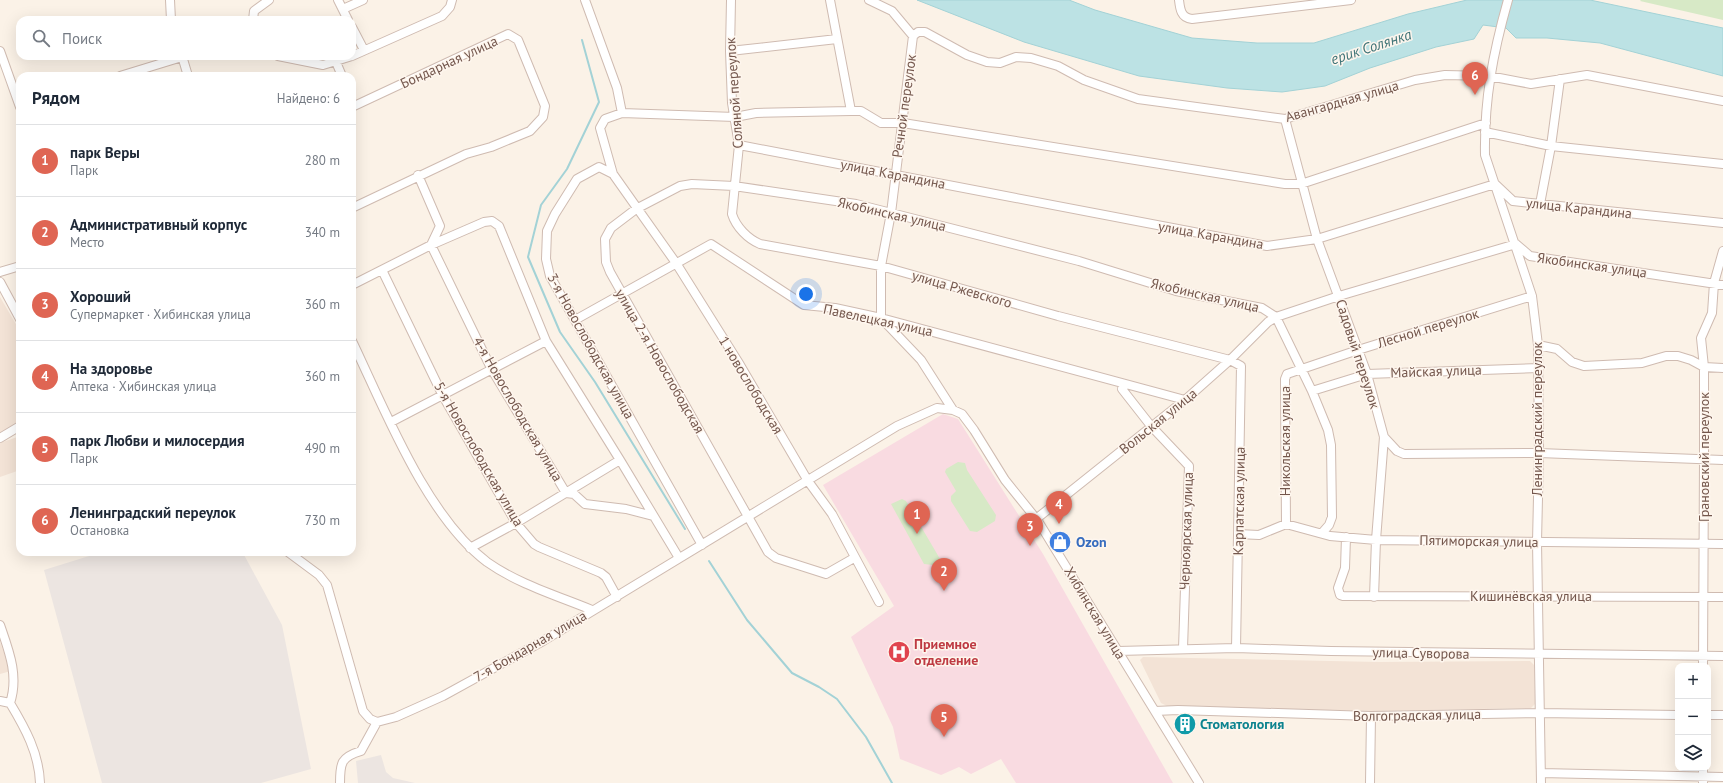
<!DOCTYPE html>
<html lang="ru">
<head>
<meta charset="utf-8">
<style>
  body { margin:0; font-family:"PT Sans",sans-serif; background:#f6f6f7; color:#1f2937 }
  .controls { position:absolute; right:12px; bottom:12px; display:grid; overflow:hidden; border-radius:8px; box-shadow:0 4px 16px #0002 }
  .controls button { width:36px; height:36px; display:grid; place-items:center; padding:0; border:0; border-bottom:1px solid #e0e1e3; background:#fff; color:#1f2937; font:20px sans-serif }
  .you { position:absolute; left:806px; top:294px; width:14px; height:14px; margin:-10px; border:3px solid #fff; border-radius:50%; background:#1a73e8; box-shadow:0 0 0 6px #1a73e833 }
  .badge { display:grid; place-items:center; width:26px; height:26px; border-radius:50%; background:#df6553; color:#fff; font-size:13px; font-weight:700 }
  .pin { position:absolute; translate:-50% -33px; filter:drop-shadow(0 1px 2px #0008) }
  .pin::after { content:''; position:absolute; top:21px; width:14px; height:12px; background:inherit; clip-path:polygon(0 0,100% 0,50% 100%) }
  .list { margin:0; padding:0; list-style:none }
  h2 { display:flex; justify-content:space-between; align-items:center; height:52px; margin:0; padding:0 16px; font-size:17px }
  h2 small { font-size:13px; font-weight:400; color:#747a83 }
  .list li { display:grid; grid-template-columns:26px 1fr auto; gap:12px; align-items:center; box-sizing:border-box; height:72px; padding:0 16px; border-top:1px solid #e0e1e3 }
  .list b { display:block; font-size:15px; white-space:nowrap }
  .list p { margin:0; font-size:13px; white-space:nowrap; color:#747a83 }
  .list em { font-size:13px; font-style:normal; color:#747a83 }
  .icon { flex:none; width:22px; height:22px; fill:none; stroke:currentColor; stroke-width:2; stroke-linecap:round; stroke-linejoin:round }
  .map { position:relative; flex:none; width:1723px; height:783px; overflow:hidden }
  .search { position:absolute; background:#fff; box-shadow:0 4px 16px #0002; left:16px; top:16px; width:340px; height:44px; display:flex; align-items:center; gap:10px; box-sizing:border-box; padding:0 14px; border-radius:12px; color:#747a83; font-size:15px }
  .panel { position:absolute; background:#fff; box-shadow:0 4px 16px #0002; left:16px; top:72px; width:340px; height:484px; border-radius:12px }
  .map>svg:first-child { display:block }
  .residential { fill:#f3e3d6 }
  .industrial { fill:#ece5e1 }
  .medical { fill:#f9dbe1 }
  .green { fill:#d7e9c6 }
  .water { fill:#bce2e4; stroke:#a3d2d6 }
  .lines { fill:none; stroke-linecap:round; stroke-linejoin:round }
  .stream { stroke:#a3d2d6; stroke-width:2 }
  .minor-casing { stroke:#cfbbb1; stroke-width:10 }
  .minor { stroke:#fff; stroke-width:8 }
  .labels { text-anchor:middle; stroke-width:3; stroke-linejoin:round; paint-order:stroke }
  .street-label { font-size:14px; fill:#74574d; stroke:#fef6ee }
  .shop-label { font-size:14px; font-weight:bold; fill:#366cbe; stroke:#fef6ee; text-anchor:start }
  .health-label { font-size:14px; font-weight:bold; fill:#be3a42; stroke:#fef6ee; text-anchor:start }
  .culture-label { font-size:14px; font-weight:bold; fill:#0d838f; stroke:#fef6ee; text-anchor:start }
  .water-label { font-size:15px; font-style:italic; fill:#417578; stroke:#fef6ee }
</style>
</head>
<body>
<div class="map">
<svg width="1723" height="783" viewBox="0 0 1723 783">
  <rect width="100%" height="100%" fill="#fbf2e7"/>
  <!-- residential -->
  <path class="residential" d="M 0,297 L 20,331 L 20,421 L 0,433 Z
    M 20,436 L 20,470 L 0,477 L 0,443 Z
    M 0,642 L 11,671 L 0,674 Z
    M 1143,657 L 1379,662 L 1530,661 L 1534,665 L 1535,704 L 1531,708 L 1379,711 L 1169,707 L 1161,703 L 1140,660 Z"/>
  <!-- industrial -->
  <path class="industrial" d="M 102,552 L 241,552 L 243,553 L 282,625 L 311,769 L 261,783 L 102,783 L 44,570 Z
    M 381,755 L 386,772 L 393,778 L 415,783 L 358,783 L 356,761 Z"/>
  <!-- medical -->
  <path class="medical" d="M 943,414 L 958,419 L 1043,554 L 1173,783 L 1016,783 L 1001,759 L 971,774 L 959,767 L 941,775 L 900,759 L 893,727 L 851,637 L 894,606 L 823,485 Z"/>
  <!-- green -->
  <path class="green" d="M 1641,0 L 1723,0 L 1723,20 L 1640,1 Z
    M 958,462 L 965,463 L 967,470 L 996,515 L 995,521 L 977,532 L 970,531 L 951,501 L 951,496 L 956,491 L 945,472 L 946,469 Z
    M 902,499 L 906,501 L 943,564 L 942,566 L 924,564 L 891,504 Z"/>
  <!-- water -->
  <path class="water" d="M 917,0 L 1069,0 L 1095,10 L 1192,38 L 1257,43 L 1314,43 L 1408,14 L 1467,0 L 1590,0 L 1723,28 L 1723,76 L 1600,43 L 1547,38 L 1516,38 L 1506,28 L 1483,25 L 1474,39 L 1436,47 L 1370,68 L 1325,86 L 1282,92 L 1227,88 L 1139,76 L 1024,42 Z"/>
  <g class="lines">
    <!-- stream -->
    <path class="stream" d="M 582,40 L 599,102 L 567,169 L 541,205 L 528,257 L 560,332 L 595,382 L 685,529
      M 709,561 L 747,620 L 792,673 L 819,687 L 837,699 L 866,737 L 892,783"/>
    <!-- minor casing -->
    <g class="minor-casing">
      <path id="minor" d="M 170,0 L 171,20
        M 338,0 L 348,20
        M 585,0 L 617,88 L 622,113 L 605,119 L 600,128 L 613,174 L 676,263 L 740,365 L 808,481 L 832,514 L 879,602
        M 731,0 L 730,51 L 732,103 L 739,145 L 732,214 C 736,227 748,239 760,244 L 881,266 L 1058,316 L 1230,360 L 1241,366 L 1236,648
        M 830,0 L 851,111
        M 869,0 L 892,11 L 913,36 L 918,32 L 925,32 L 967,55 L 987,62 L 1000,63 L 1016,57 L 1031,58 L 1058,66 L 1084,80 L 1138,99 L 1285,119 L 1415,80 L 1445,75 L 1489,76 L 1531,84 L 1587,75 L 1723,101
        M 1179,0 C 1180,9 1181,18 1192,19 L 1351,0
        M 1508,0 C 1493,53 1484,100 1485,155 L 1532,296 L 1538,345 L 1539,453 L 1537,542 L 1541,783
        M 343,9 L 363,0
        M 253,20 L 254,11 L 269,0
        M 352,27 L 364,50
        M 913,36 L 891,213 L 881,266 L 881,318 L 921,360 L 953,410 L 962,414 L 974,430 L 1005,480 L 1038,521 L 1199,783
        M 0,51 L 20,107
        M 730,51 L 837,39
        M 182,56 L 188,76
        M 278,56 L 323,65 L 352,56
        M 352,56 L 442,16 L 450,7 L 452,0
        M 336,62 L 342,76
        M 120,76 L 182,57
        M 352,107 L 508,34 L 518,40 L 545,106 L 543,117 L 530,131 L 491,147 L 466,154 L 352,208
        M 622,113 L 735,117 L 756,113 L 851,111 L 861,111 L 881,123 L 903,123 L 1285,184 L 1301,184 L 1486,123
        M 1285,119 L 1317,239 L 1367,374 L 1384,437 L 1376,540 L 1374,597
        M 1485,132 L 1551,146 L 1723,164
        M 739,145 L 1267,246 L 1317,239 L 1495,184 L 1513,201 L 1723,223
        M 613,174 L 599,167 L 577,179 L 555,214 L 547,231 L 546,259 L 550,276 L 702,545
        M 418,175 L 440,226 L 431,245 L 492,370 L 566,493 L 574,494 L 585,504 L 626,509 L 653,516
        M 1540,204 L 1551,146 L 1560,79
        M 1516,244 L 1530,256 L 1723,285
        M 382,270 L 443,396 L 516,523 L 534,544 L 539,547 L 601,573 L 606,577 L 617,597
        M 0,272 L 20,266
        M 0,282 L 20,319
        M 352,285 L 431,245 L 484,222 L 492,221 L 499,226 L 546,341 L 620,460 L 679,558
        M 575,320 L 711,244 L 804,305 L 835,308 L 881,318 L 1185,400
        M 352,341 C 385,410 426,516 487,562 C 518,584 558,596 592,610
        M 1538,345 L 1557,349 L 1572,362 L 1584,366 L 1642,363 L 1666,356 L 1678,356 L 1691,360 L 1704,367 L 1723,368
        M 1122,389 L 1151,426 L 1189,466 L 1183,649
        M 1312,391 L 1367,374 L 1539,368
        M 391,422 L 546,341
        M 1384,437 L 1397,451 L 1404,454 L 1539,453 L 1723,460
        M 0,438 L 20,426
        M 1036,519 L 1185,400 L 1230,360 L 1268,322 L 1276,317 L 1339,296 L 1516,244
        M 1286,524 L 1285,379 L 1287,374 L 1358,350 L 1532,296
        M 1238,534 L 1259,535 L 1286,524 L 1330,536 L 1376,540 L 1723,544
        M 1346,537 L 1345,568 L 1338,588 L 1340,595 L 1343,596 L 1723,597
        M 470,548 L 516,523 L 620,460
        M 288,552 L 319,575 L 327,585 L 363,711 L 370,719 L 377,722 L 396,717 L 443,696 L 543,641 L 897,426 L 937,408 L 953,410
        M 854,558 L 826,574 L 776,558 L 768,552 L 610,272 L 606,262 L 605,239 L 611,228 L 636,209 L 680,186 L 692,184 L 734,186 L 856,204 L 1079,261 L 1176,291 L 1262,308 L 1276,317 L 1312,391 L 1328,430 L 1331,445 L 1332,517 L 1329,525 L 1322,533
        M 0,625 C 9,651 19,676 10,703
        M 1118,651 L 1236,648 L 1331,651 L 1723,656
        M 1703,666 L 1704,460 L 1704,367 L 1701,338 L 1712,313 L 1714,283 L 1723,251
        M 0,701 L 10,703 C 25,728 39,753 40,783
        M 1155,711 L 1178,710 L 1371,716 L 1540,713 L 1678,715
        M 1708,715 L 1723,715
        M 1703,768 L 1703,783
        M 1541,773 L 1723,777
        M 340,783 C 340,763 341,757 361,751 L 377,722
        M 1370,783 L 1371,716"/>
    </g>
    <!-- minor -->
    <use href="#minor" class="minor"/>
  </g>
  <!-- icons -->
  <defs>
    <g id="shop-disc" transform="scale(1.15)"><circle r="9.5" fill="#3f7fe0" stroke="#fef6ee"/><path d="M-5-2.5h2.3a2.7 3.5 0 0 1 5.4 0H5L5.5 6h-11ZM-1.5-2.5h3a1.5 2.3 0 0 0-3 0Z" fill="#fff"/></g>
    <g id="hospital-disc" transform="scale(1.15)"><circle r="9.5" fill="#e0444e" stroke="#fef6ee"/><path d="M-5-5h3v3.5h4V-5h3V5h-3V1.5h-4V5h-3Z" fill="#fff"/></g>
    <g id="building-disc" transform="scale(1.15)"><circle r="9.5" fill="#0f9aa8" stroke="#fef6ee"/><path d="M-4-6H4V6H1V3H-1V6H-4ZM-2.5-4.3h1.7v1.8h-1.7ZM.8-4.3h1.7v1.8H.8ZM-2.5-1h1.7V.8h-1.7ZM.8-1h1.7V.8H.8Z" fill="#fff"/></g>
  </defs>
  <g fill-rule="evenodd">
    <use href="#shop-disc" x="1060" y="542"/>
    <use href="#hospital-disc" x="899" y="652"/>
    <use href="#building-disc" x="1185" y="724"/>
  </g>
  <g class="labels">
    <!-- street labels -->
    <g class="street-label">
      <text transform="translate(449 62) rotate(-25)" y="5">Бондарная улица</text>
      <text transform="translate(734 93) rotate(-94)" y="5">Соляной переулок</text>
      <text transform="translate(1342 101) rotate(-16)" y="5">Авангардная улица</text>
      <text transform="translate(904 106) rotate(-82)" y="5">Речной переулок</text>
      <text transform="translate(893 174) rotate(11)" y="5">улица Карандина</text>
      <text transform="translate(1579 208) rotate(6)" y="5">улица Карандина</text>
      <text transform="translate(892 214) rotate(13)" y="5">Якобинская улица</text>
      <text transform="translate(1211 235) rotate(10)" y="5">улица Карандина</text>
      <text transform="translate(1592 265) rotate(8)" y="5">Якобинская улица</text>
      <text transform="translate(962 289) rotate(16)" y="5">улица Ржевского</text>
      <text transform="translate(1205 295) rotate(13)" y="5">Якобинская улица</text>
      <text transform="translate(878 320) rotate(12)" y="5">Павелецкая улица</text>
      <text transform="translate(1428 328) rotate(-17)" y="5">Лесной переулок</text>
      <text transform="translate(591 346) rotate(61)" y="5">3-я Новослободская улица</text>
      <text transform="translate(1358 354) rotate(72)" y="5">Садовый переулок</text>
      <text transform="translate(660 361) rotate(60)" y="5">улица 2-я Новослободская</text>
      <text transform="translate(1436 371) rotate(-2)" y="5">Майская улица</text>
      <text transform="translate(751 385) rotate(59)" y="5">1 новослободская</text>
      <text transform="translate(518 409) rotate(60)" y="5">4-я Новослободская улица</text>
      <text transform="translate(1537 419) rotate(-90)" y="5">Ленинградский переулок</text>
      <text transform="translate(1158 421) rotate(-39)" y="5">Вольская улица</text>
      <text transform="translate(1285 441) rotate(-90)" y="5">Никольская улица</text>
      <text transform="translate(479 454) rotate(60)" y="5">5-я Новослободская улица</text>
      <text transform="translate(1704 457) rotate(-90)" y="5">Грановский переулок</text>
      <text transform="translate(1239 501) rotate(-89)" y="5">Карпатская улица</text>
      <text transform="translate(1186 531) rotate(-88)" y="5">Черноярская улица</text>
      <text transform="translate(1479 541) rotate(1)" y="5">Пятиморская улица</text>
      <text x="1531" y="601">Кишинёвская улица</text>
      <text transform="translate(1095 613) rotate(59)" y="5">Хибинская улица</text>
      <text transform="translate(530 646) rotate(-30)" y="5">7-я Бондарная улица</text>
      <text transform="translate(1421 653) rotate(1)" y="5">улица Суворова</text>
      <text transform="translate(1417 715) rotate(-1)" y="5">Волгоградская улица</text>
    </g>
    <!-- shop labels -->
    <g class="shop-label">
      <text x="1076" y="547">Ozon</text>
    </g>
    <!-- health labels -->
    <g class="health-label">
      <text x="914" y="649">Приемное<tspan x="914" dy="16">отделение</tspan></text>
    </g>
    <!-- culture labels -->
    <g class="culture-label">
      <text x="1200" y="729">Стоматология</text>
    </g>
    <!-- water labels -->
    <g class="water-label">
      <text transform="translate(1371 47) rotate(-18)" y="5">ерик Солянка</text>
    </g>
  </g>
</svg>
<div class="controls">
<button>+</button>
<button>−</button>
<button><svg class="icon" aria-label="layers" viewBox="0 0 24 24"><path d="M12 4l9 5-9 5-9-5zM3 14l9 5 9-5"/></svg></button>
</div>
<div class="you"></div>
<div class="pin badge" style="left:917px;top:534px">1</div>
<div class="pin badge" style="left:944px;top:591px">2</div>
<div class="pin badge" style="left:1030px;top:546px">3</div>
<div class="pin badge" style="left:1059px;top:524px">4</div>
<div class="pin badge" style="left:944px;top:737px">5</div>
<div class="pin badge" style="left:1475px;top:95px">6</div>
<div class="search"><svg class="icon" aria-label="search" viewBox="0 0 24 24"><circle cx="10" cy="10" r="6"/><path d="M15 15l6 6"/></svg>Поиск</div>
<section class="panel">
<h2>Рядом<small>Найдено: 6</small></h2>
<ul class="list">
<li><span class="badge">1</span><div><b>парк Веры</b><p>Парк</p></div><em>280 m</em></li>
<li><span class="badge">2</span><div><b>Административный корпус</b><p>Место</p></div><em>340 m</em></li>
<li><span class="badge">3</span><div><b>Хороший</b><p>Супермаркет · Хибинская улица</p></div><em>360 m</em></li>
<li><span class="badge">4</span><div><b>На здоровье</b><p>Аптека · Хибинская улица</p></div><em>360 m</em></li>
<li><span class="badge">5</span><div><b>парк Любви и милосердия</b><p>Парк</p></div><em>490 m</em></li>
<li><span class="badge">6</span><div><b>Ленинградский переулок</b><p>Остановка</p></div><em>730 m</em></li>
</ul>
</section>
</div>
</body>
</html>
